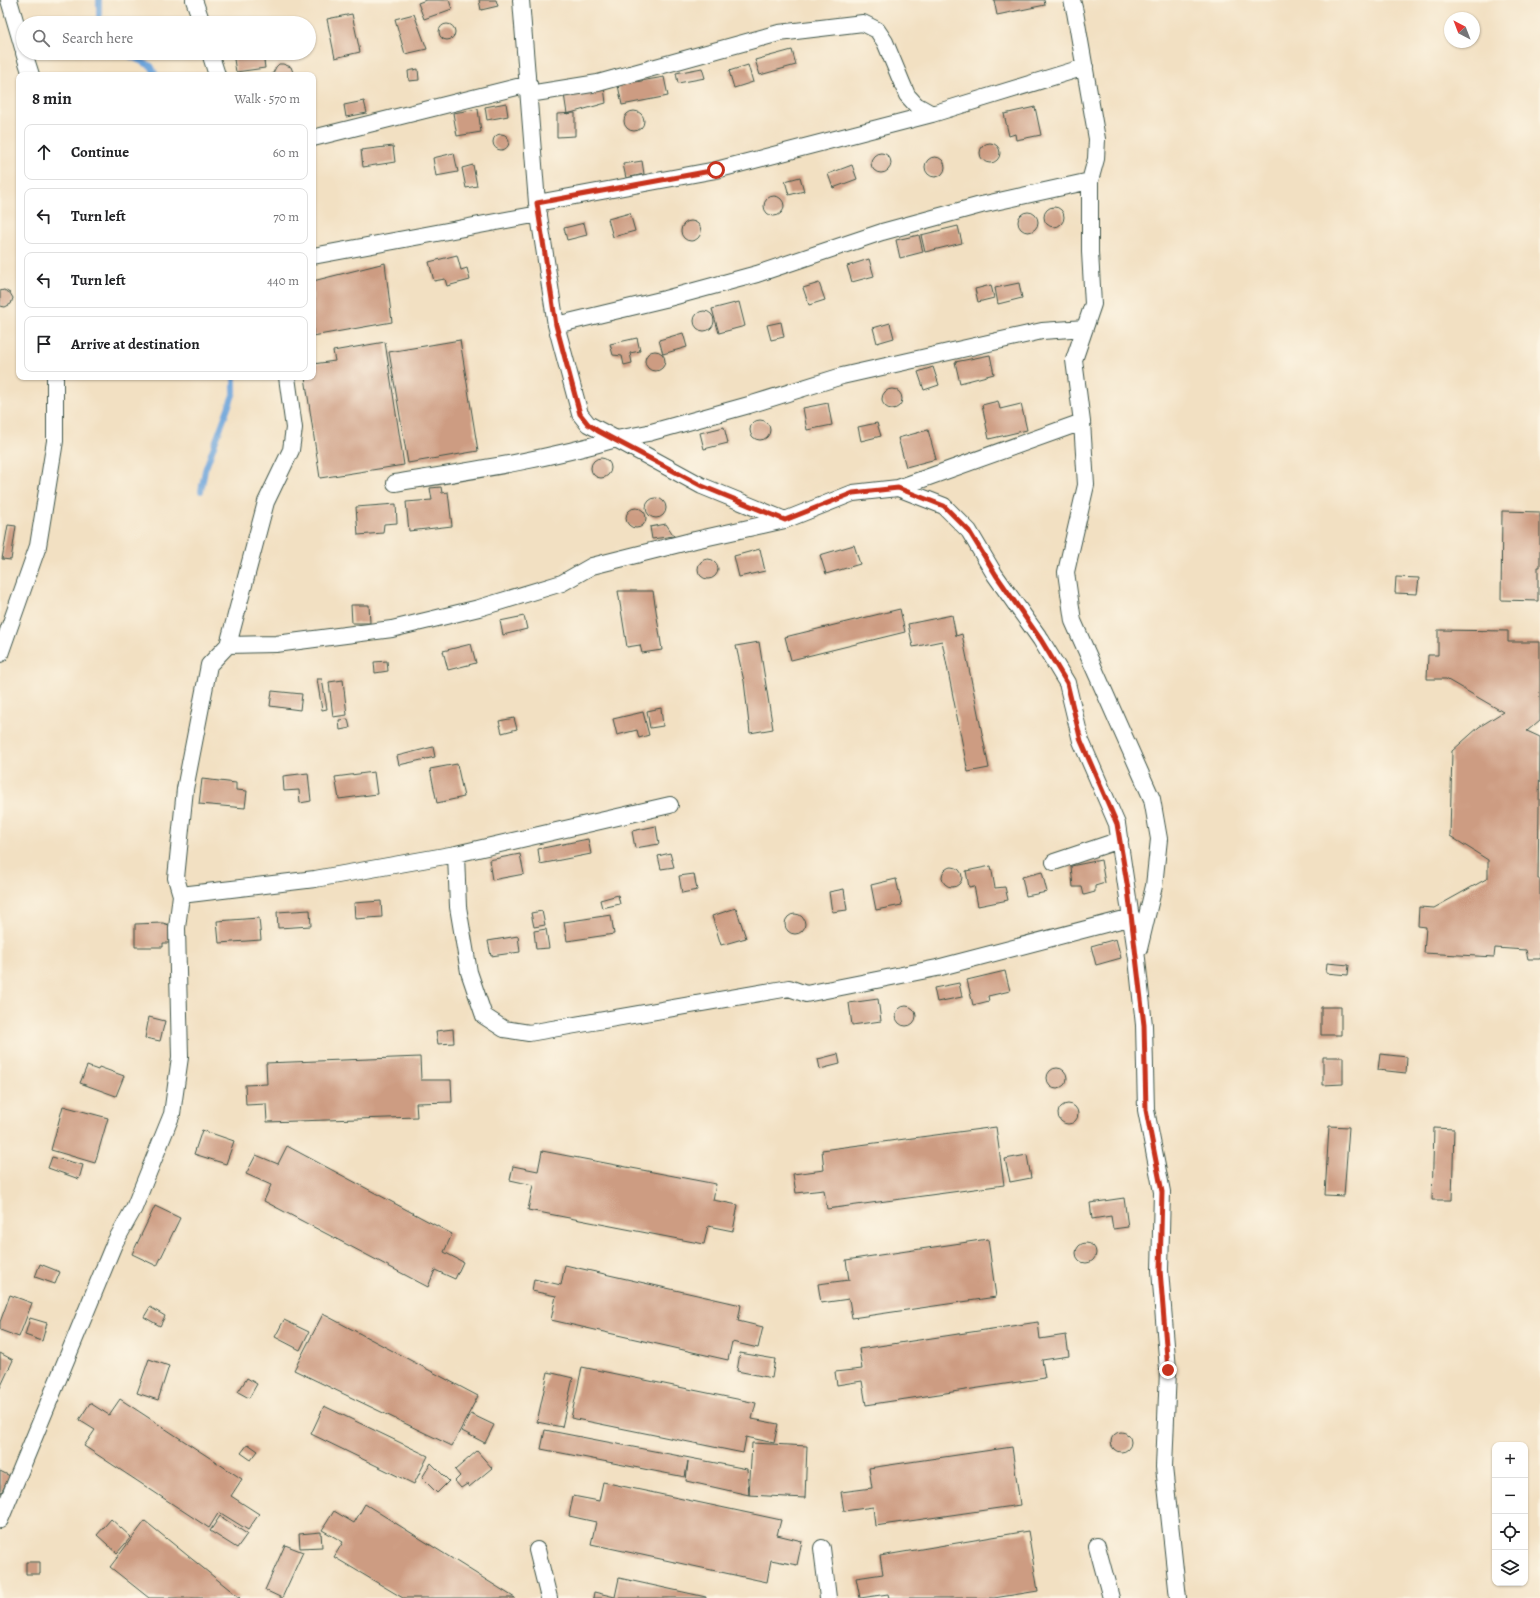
<!DOCTYPE html>
<html lang="en">
<head>
<meta charset="utf-8">
<style>
  body { margin:0; font-family:Alegreya,serif; background:#f2f2f2; color:#202124 }
  .controls { position:absolute; right:12px; bottom:12px; display:grid; overflow:hidden; border-radius:8px; box-shadow:0 1px 3px #0004 }
  .controls button { width:36px; height:36px; display:grid; place-items:center; padding:0; border:0; border-bottom:1px solid #e0e0e0; background:#fff; color:#202124; font:20px sans-serif }
  .compass { position:absolute; left:1444px; top:12px; width:36px; height:36px; border-radius:50%; background:#fff; box-shadow:0 1px 3px #0004; rotate:318deg }
  .stop { position:absolute; width:12px; height:12px; margin:-9px; border:3px solid #c8321e; border-radius:50%; background:#fff }
  .stop.end { background:#c8321e; border-color:#fff; box-shadow:0 1px 4px #0008 }
  .list { margin:0; padding:0; list-style:none }
  h2 { display:flex; justify-content:space-between; align-items:center; height:52px; margin:0; padding:0 16px; font-size:17px }
  h2 small { font-size:13px; font-weight:400; color:#757577 }
  .list li { display:grid; grid-template-columns:26px 1fr auto; gap:12px; align-items:center; box-sizing:border-box; height:56px; margin:0 8px 8px; padding:0 8px; border:1px solid #e0e0e0; border-radius:8px }
  .list b { display:block; font-size:15px; white-space:nowrap }
  .list em { font-size:13px; font-style:normal; color:#757577 }
  .icon { flex:none; width:22px; height:22px; fill:none; stroke:currentColor; stroke-width:2; stroke-linecap:round; stroke-linejoin:round }
  .map { position:relative; flex:none; width:1540px; height:1598px; overflow:hidden }
  .search { position:absolute; background:#fff; box-shadow:0 1px 3px #0004; left:16px; top:16px; width:300px; height:44px; display:flex; align-items:center; gap:10px; box-sizing:border-box; padding:0 14px; border-radius:22px; color:#757577; font-size:15px }
  .panel { position:absolute; background:#fff; box-shadow:0 1px 3px #0004; left:16px; top:72px; width:300px; height:308px; border-radius:8px }
  .map>svg:first-child { display:block }
  .lines { fill:none; stroke-linecap:round; stroke-linejoin:round }
  .stream { stroke:#6ca4db; stroke-width:6 }
  .building { fill:#cd9c82 }
  .street-casing { stroke:#3f5549; stroke-width:18 }
  .street { stroke:#fff; stroke-width:16 }
  .route { stroke:#c8321e; stroke-width:5 }
</style>
</head>
<body>
<div class="map">
<svg width="1540" height="1598" viewBox="0 0 1540 1598">
  <rect width="100%" height="100%" fill="#fcf5e5"/>
  <filter id="ink" filterUnits="userSpaceOnUse"><feTurbulence type="fractalNoise" baseFrequency=".025" numOctaves="2"/><feDisplacementMap in="SourceGraphic" scale="8" xChannelSelector="R" yChannelSelector="G"/><feConvolveMatrix kernelMatrix="1 2 1 2 8 2 1 2 1" color-interpolation-filters="sRGB"/></filter>
  <filter id="wash" filterUnits="userSpaceOnUse"><feTurbulence type="fractalNoise" baseFrequency=".012" numOctaves="4" result="noise"/><feDisplacementMap in="SourceGraphic" scale="16" xChannelSelector="R" yChannelSelector="G"/><feGaussianBlur stdDeviation="0.9" result="paint"/><feColorMatrix in="noise" values="0 0 0 0 0 0 0 0 0 0 0 0 0 0 0 0 0 1.4 0 .05"/><feComposite in="paint" operator="in"/></filter>
  <g filter="url(#wash)">
    <rect width="100%" height="100%" fill="#f2e0c2"/>
    <g class="lines">
      <!-- stream -->
      <path class="stream" d="M 99,0 L 99,23
        M 123,53 L 151,66 L 156,75
        M 201,491 L 205,470 L 234,392 L 234,377"/>
    </g>
    <g id="blocks">
      <!-- building -->
      <path class="building" d="M 426,0 L 449,0 L 452,9 L 424,19 L 418,3 Z
        M 479,0 L 496,0 L 498,6 L 481,10 Z
        M 994,0 L 1044,0 L 1045,5 L 997,15 Z
        M 352,14 L 360,52 L 335,58 L 327,19 Z
        M 414,14 L 427,49 L 405,54 L 395,19 Z
        M439 32a8 8 0 1 1 16 0a8 8 0 1 1-16 0Z
        M 792,50 L 796,65 L 760,75 L 755,60 Z
        M 233,53 L 263,53 L 265,68 L 236,72 Z
        M 273,53 L 291,53 L 274,58 Z
        M 279,64 L 283,64 L 291,67 L 294,75 L 272,75 L 276,67 Z
        M 748,65 L 753,82 L 734,88 L 729,71 Z
        M 702,68 L 705,78 L 678,83 L 676,73 Z
        M 418,69 L 419,80 L 409,81 L 408,71 Z
        M 664,77 L 668,96 L 622,105 L 618,85 Z
        M 604,87 L 606,103 L 567,114 L 564,94 Z
        M 364,101 L 367,113 L 346,117 L 344,105 Z
        M 506,103 L 508,116 L 487,120 L 485,107 Z
        M 1035,107 L 1041,135 L 1016,140 L 1015,134 L 1009,136 L 1004,114 Z
        M 478,109 L 481,132 L 457,136 L 453,113 Z
        M624 121a10 10 0 1 1 20 0a10 10 0 1 1-20 0Z
        M 575,113 L 575,136 L 557,137 L 557,114 Z
        M493 142a8 8 0 1 1 16 0a8 8 0 1 1-16 0Z
        M980 153a10 10 0 1 1 20 0a10 10 0 1 1-20 0Z
        M 393,146 L 395,162 L 363,167 L 361,150 Z
        M871 163a10 10 0 1 1 20 0a10 10 0 1 1-20 0Z
        M 454,153 L 458,172 L 436,176 L 433,158 Z
        M925 167a10 10 0 1 1 20 0a10 10 0 1 1-20 0Z
        M 642,161 L 644,174 L 626,178 L 623,164 Z
        M 473,165 L 477,186 L 466,188 L 462,168 Z
        M 852,165 L 857,179 L 833,188 L 828,174 Z
        M 800,177 L 804,191 L 789,195 L 785,181 Z
        M764 206a10 10 0 1 1 20 0a10 10 0 1 1-20 0Z
        M1044 217a10 10 0 1 1 20 0a10 10 0 1 1-20 0Z
        M1018 222a10 10 0 1 1 20 0a10 10 0 1 1-20 0Z
        M 630,213 L 635,231 L 613,237 L 608,219 Z
        M681 231a10 10 0 1 1 20 0a10 10 0 1 1-20 0Z
        M 584,223 L 587,235 L 567,240 L 564,228 Z
        M 958,226 L 962,243 L 925,252 L 921,235 Z
        M 919,235 L 923,252 L 900,258 L 896,240 Z
        M 457,255 L 461,270 L 467,268 L 470,280 L 447,286 L 445,279 L 434,281 L 429,262 Z
        M 869,259 L 874,276 L 852,282 L 847,266 Z
        M 385,263 L 392,322 L 313,336 L 313,281 Z
        M 819,283 L 825,300 L 809,305 L 803,288 Z
        M 1019,283 L 1022,298 L 998,304 L 995,288 Z
        M 991,285 L 994,298 L 978,302 L 975,289 Z
        M 4,290 L 10,293 L 13,298 L 11,304 L 5,307 L 0,306 L 0,291 Z
        M 739,302 L 745,326 L 719,333 L 712,309 Z
        M694 321a10 10 0 1 1 20 0a10 10 0 1 1-20 0Z
        M 781,322 L 784,337 L 771,340 L 767,325 Z
        M 890,323 L 894,338 L 877,343 L 873,328 Z
        M 683,333 L 687,347 L 663,354 L 659,340 Z
        M 637,338 L 640,351 L 630,353 L 632,363 L 624,365 L 622,356 L 613,355 L 610,344 Z
        M 460,340 L 478,451 L 408,463 L 389,352 Z
        M 385,342 L 404,465 L 320,478 L 305,377 L 313,377 L 313,364 L 335,361 L 333,351 Z
        M645 361a10 10 0 1 1 20 0a10 10 0 1 1-20 0Z
        M 990,355 L 994,374 L 960,383 L 955,362 Z
        M 933,367 L 939,385 L 924,390 L 918,372 Z
        M882 399a10 10 0 1 1 20 0a10 10 0 1 1-20 0Z
        M 998,401 L 1000,409 L 1021,404 L 1027,430 L 989,439 L 982,405 Z
        M 828,403 L 832,425 L 807,430 L 803,408 Z
        M750 430a10 10 0 1 1 20 0a10 10 0 1 1-20 0Z
        M 877,423 L 881,436 L 861,441 L 858,427 Z
        M 724,427 L 728,443 L 704,449 L 700,433 Z
        M 928,430 L 936,459 L 906,467 L 898,438 Z
        M591 468a10 10 0 1 1 20 0a10 10 0 1 1-20 0Z
        M 441,487 L 442,493 L 448,492 L 452,526 L 409,531 L 406,502 L 432,500 L 430,488 Z
        M646 508a10 10 0 1 1 20 0a10 10 0 1 1-20 0Z
        M 396,504 L 397,523 L 384,524 L 383,533 L 358,535 L 356,507 Z
        M626 518a10 10 0 1 1 20 0a10 10 0 1 1-20 0Z
        M 1502,511 L 1540,512 L 1540,567 L 1538,567 L 1538,601 L 1501,600 Z
        M 666,524 L 674,536 L 652,539 L 650,527 Z
        M 8,525 L 16,526 L 11,560 L 2,559 Z
        M 854,545 L 860,564 L 826,574 L 820,555 Z
        M 760,549 L 765,571 L 739,577 L 734,556 Z
        M698 569a10 10 0 1 1 20 0a10 10 0 1 1-20 0Z
        M 1396,577 L 1419,578 L 1417,594 L 1395,593 Z
        M 618,591 L 653,591 L 662,650 L 642,653 L 640,645 L 627,647 Z
        M 351,605 L 369,605 L 370,623 L 352,623 Z
        M 900,609 L 905,632 L 791,660 L 785,637 Z
        M 952,615 L 956,636 L 962,634 L 989,768 L 968,772 L 942,641 L 913,647 L 908,624 Z
        M 524,616 L 527,629 L 503,635 L 500,621 Z
        M 1438,630 L 1508,631 L 1508,642 L 1540,642 L 1540,720 L 1527,731 L 1540,737 L 1538,879 L 1540,879 L 1540,959 L 1528,959 L 1526,950 L 1495,948 L 1494,957 L 1424,953 L 1426,927 L 1418,926 L 1419,907 L 1434,908 L 1488,878 L 1488,860 L 1450,836 L 1452,751 L 1479,727 L 1503,712 L 1446,679 L 1427,679 L 1428,655 L 1438,655 Z
        M 759,642 L 773,729 L 750,733 L 744,681 L 736,646 Z
        M 471,644 L 476,663 L 448,670 L 443,651 Z
        M 387,661 L 388,671 L 375,673 L 374,662 Z
        M 317,679 L 322,679 L 327,709 L 322,710 Z
        M 343,680 L 347,715 L 333,717 L 329,682 Z
        M 272,691 L 302,694 L 300,710 L 270,706 Z
        M 661,708 L 663,726 L 650,728 L 647,711 Z
        M 643,712 L 649,735 L 639,738 L 637,730 L 617,735 L 613,719 Z
        M 514,718 L 517,729 L 502,733 L 499,721 Z
        M 348,719 L 350,728 L 340,730 L 339,720 Z
        M 433,747 L 435,757 L 399,765 L 397,756 Z
        M 457,764 L 464,797 L 437,803 L 430,769 Z
        M 374,772 L 377,794 L 339,799 L 335,777 Z
        M 308,773 L 311,801 L 300,803 L 299,790 L 284,791 L 283,776 Z
        M 202,779 L 236,783 L 236,790 L 247,791 L 245,808 L 199,804 Z
        M 656,826 L 659,844 L 635,848 L 632,831 Z
        M 588,839 L 591,854 L 540,864 L 538,849 Z
        M 670,853 L 674,867 L 661,869 L 658,856 Z
        M 520,854 L 524,874 L 492,880 L 489,860 Z
        M 1101,860 L 1105,883 L 1095,886 L 1095,892 L 1084,895 L 1082,887 L 1073,887 L 1071,866 Z
        M 991,866 L 995,888 L 1005,887 L 1008,900 L 978,906 L 974,886 L 969,887 L 966,871 Z
        M942 877a10 10 0 1 1 20 0a10 10 0 1 1-20 0Z
        M 1042,872 L 1047,892 L 1026,896 L 1022,877 Z
        M 694,874 L 697,890 L 682,893 L 679,876 Z
        M 896,879 L 902,905 L 876,910 L 871,885 Z
        M 844,889 L 847,910 L 832,912 L 829,892 Z
        M 618,895 L 620,904 L 602,908 L 600,900 Z
        M 381,901 L 382,917 L 355,919 L 354,903 Z
        M 736,908 L 746,938 L 721,945 L 712,916 Z
        M 310,910 L 311,926 L 278,928 L 277,912 Z
        M 542,911 L 545,925 L 534,927 L 531,913 Z
        M785 924a10 10 0 1 1 20 0a10 10 0 1 1-20 0Z
        M 611,915 L 614,934 L 567,941 L 564,922 Z
        M 259,918 L 261,940 L 219,943 L 217,921 Z
        M 163,923 L 169,925 L 169,943 L 163,943 L 163,947 L 135,947 L 135,924 Z
        M 546,929 L 549,948 L 536,949 L 534,931 Z
        M 518,936 L 520,952 L 491,956 L 488,941 Z
        M 1116,939 L 1121,958 L 1096,965 L 1091,946 Z
        M 1327,963 L 1349,965 L 1348,975 L 1326,973 Z
        M 1005,971 L 1010,991 L 988,996 L 989,1001 L 973,1005 L 967,980 Z
        M 959,983 L 962,997 L 937,1002 L 934,988 Z
        M 878,999 L 881,1021 L 852,1025 L 849,1003 Z
        M896 1016a10 10 0 1 1 20 0a10 10 0 1 1-20 0Z
        M 1321,1007 L 1341,1007 L 1341,1035 L 1321,1035 Z
        M 149,1017 L 165,1021 L 160,1041 L 145,1038 Z
        M 453,1029 L 454,1043 L 438,1044 L 436,1031 Z
        M 838,1054 L 840,1064 L 820,1069 L 818,1059 Z
        M 1380,1054 L 1407,1057 L 1406,1073 L 1378,1070 Z
        M 420,1057 L 421,1080 L 451,1080 L 452,1102 L 416,1103 L 417,1117 L 267,1122 L 266,1104 L 246,1105 L 245,1085 L 267,1084 L 266,1063 Z
        M 1323,1057 L 1343,1057 L 1343,1084 L 1323,1085 Z
        M 87,1066 L 98,1070 L 99,1067 L 124,1076 L 116,1096 L 80,1083 Z
        M1047 1078a10 10 0 1 1 20 0a10 10 0 1 1-20 0Z
        M1058 1114a10 10 0 1 1 20 0a10 10 0 1 1-20 0Z
        M 63,1106 L 108,1118 L 95,1163 L 51,1150 Z
        M 1329,1126 L 1349,1127 L 1344,1196 L 1325,1195 Z
        M 996,1127 L 1004,1185 L 827,1209 L 824,1190 L 796,1193 L 793,1174 L 824,1170 L 822,1150 Z
        M 1434,1128 L 1454,1129 L 1452,1200 L 1432,1200 Z
        M 202,1130 L 234,1141 L 226,1164 L 194,1154 Z
        M 287,1146 L 452,1234 L 444,1252 L 463,1262 L 455,1279 L 435,1270 L 428,1287 L 264,1201 L 271,1185 L 246,1174 L 256,1155 L 278,1164 Z
        M 542,1151 L 716,1184 L 713,1200 L 738,1205 L 733,1231 L 708,1226 L 704,1244 L 528,1210 L 533,1185 L 510,1180 L 513,1166 L 538,1171 Z
        M 1027,1155 L 1031,1178 L 1010,1182 L 1005,1159 Z
        M 52,1157 L 83,1165 L 79,1179 L 48,1168 Z
        M 1124,1198 L 1128,1227 L 1113,1229 L 1111,1216 L 1092,1219 L 1090,1203 Z
        M 155,1206 L 180,1218 L 157,1266 L 132,1254 Z
        M 988,1239 L 996,1297 L 852,1318 L 849,1299 L 821,1303 L 818,1284 L 849,1280 L 846,1260 Z
        M1076 1253a10 10 0 1 1 20 0a10 10 0 1 1-20 0Z
        M 40,1264 L 60,1272 L 55,1284 L 35,1277 Z
        M 565,1265 L 741,1305 L 738,1321 L 763,1327 L 758,1348 L 732,1342 L 728,1360 L 551,1320 L 556,1296 L 532,1291 L 534,1279 L 561,1285 Z
        M 10,1295 L 32,1303 L 19,1337 L 0,1330 L 0,1322 Z
        M 150,1307 L 165,1316 L 160,1326 L 144,1317 Z
        M 323,1314 L 478,1396 L 452,1446 L 294,1370 Z
        M 30,1318 L 47,1323 L 42,1341 L 25,1335 Z
        M 284,1320 L 309,1332 L 300,1350 L 275,1337 Z
        M 1038,1322 L 1040,1339 L 1066,1335 L 1069,1356 L 1042,1360 L 1045,1378 L 866,1405 L 862,1381 L 837,1385 L 835,1372 L 862,1369 L 859,1349 Z
        M 0,1353 L 13,1360 L 0,1388 Z
        M 740,1353 L 775,1359 L 772,1378 L 737,1371 Z
        M 149,1359 L 169,1366 L 158,1400 L 137,1393 Z
        M 582,1367 L 756,1403 L 752,1419 L 778,1424 L 774,1443 L 746,1437 L 743,1453 L 571,1418 Z
        M 548,1372 L 573,1378 L 562,1427 L 537,1422 Z
        M 247,1378 L 257,1384 L 249,1398 L 238,1392 Z
        M 120,1399 L 242,1479 L 231,1496 L 259,1514 L 248,1530 L 219,1512 L 209,1528 L 84,1446 L 95,1430 L 79,1420 L 90,1403 L 109,1415 Z
        M 324,1406 L 428,1456 L 414,1484 L 311,1434 Z
        M 471,1414 L 494,1425 L 485,1443 L 462,1431 Z
        M 545,1430 L 747,1469 L 749,1495 L 686,1481 L 688,1461 L 685,1477 L 541,1449 Z
        M1111 1442a10 10 0 1 1 20 0a10 10 0 1 1-20 0Z
        M 752,1443 L 807,1446 L 805,1498 L 749,1495 Z
        M 248,1444 L 258,1451 L 251,1460 L 241,1453 Z
        M 1012,1447 L 1020,1505 L 875,1526 L 873,1507 L 844,1511 L 841,1492 L 872,1488 L 869,1468 Z
        M 477,1451 L 492,1468 L 469,1487 L 467,1484 L 461,1488 L 455,1481 L 460,1476 L 455,1470 Z
        M 431,1463 L 449,1481 L 437,1493 L 422,1478 Z
        M 0,1471 L 10,1476 L 1,1493 L 0,1492 Z
        M 603,1482 L 781,1520 L 777,1535 L 802,1541 L 797,1565 L 771,1560 L 767,1582 L 591,1544 L 596,1522 L 569,1516 L 573,1496 L 599,1501 Z
        M 365,1504 L 515,1598 L 403,1598 L 334,1557 L 343,1542 L 322,1530 L 334,1511 L 354,1523 Z
        M 220,1516 L 247,1534 L 237,1548 L 210,1531 Z
        M 111,1519 L 131,1537 L 117,1553 L 97,1535 Z
        M 145,1521 L 240,1598 L 149,1598 L 110,1567 Z
        M 1028,1531 L 1038,1591 L 994,1598 L 889,1598 L 888,1594 L 860,1598 L 856,1578 L 883,1574 L 880,1556 Z
        M 321,1532 L 322,1547 L 300,1548 L 299,1534 Z
        M 285,1545 L 303,1552 L 282,1598 L 265,1590 Z
        M 26,1562 L 40,1562 L 40,1574 L 26,1574 Z
        M 619,1578 L 706,1597 L 706,1598 L 593,1598 L 594,1592 L 615,1597 Z"/>
    </g>
  </g>
  <g filter="url(#ink)">
    <use href="#blocks" fill-opacity="0" stroke="#3f5549" stroke-width="1"/>
    <g class="lines">
      <!-- street casing -->
      <g class="street-casing">
        <path id="street" d="M 9,0 L 23,48
          M 194,0 L 202,23
          M 521,0 L 537,203 L 556,325 L 580,414 L 588,424 L 616,439 L 648,433 L 749,405 L 842,376 L 1042,331 L 1085,328
          M 1072,0 L 1075,12 L 1097,139 L 1096,159 L 1090,181 L 1090,252 L 1093,304 L 1074,360 L 1082,422 L 1086,485 L 1066,572 L 1073,621 L 1152,799 L 1159,839 L 1154,886 L 1139,949
          M 24,53 L 31,75
          M 210,53 L 217,75
          M 529,94 L 598,83 L 779,33 L 863,23 L 877,30 L 885,42 L 907,95 L 916,105 L 932,114
          M 313,138 L 529,84
          M 537,203 L 716,170 L 932,114 L 1085,67
          M 313,256 L 539,214
          M 556,325 L 665,299 L 757,274 L 882,232 L 981,205 L 1090,181
          M 395,483 C 469,471 544,460 616,439 L 702,486 L 785,520
          M 898,488 L 1082,422
          M 228,645 L 276,644 L 392,629 L 479,608 L 562,583 L 592,566 L 695,540 L 785,520 L 853,493 L 898,488 L 944,506 L 969,531 L 995,575 L 1041,640 L 1067,683 L 1081,741 L 1117,824 L 1137,959 L 1144,1025 L 1146,1110 L 1162,1192 L 1160,1270 L 1168,1370 L 1164,1467 L 1178,1598
          M 0,654 L 38,546 L 55,441 L 55,377
          M 456,854 L 458,907 L 469,972 L 484,1016 L 504,1029 L 529,1033 L 789,988 L 806,994 L 937,968 L 1132,917
          M 1054,862 L 1120,840
          M 181,895 L 315,879 L 456,854 L 670,805
          M 0,1520 L 114,1244 L 134,1208 L 172,1114 L 180,1057 L 177,928 L 181,895 L 176,878 L 185,789 L 209,665 L 228,645 L 266,502 L 291,450 L 294,428 L 287,377
          M 1097,1546 L 1111,1598
          M 822,1548 L 828,1598
          M 537,1550 L 549,1598"/>
      </g>
      <!-- street -->
      <use href="#street" class="street"/>
    </g>
  </g>
  <g class="lines" filter="url(#ink)">
    <!-- route -->
    <path class="route" d="M 716,170 L 537,203 L 556,325 L 580,414 L 588,424 L 598,431 L 702,486 L 785,520 L 853,493 L 898,488 L 944,506 L 969,531 L 996,575 L 1041,640 L 1067,683 L 1081,741 L 1117,824 L 1128,889 L 1144,1025 L 1146,1110 L 1162,1192 L 1160,1270 L 1168,1370"/>
  </g>
</svg>
<div class="controls">
<button>+</button>
<button>−</button>
<button><svg class="icon" aria-label="locate" viewBox="0 0 24 24"><circle cx="12" cy="12" r="6"/><path d="M12 2v4M12 18v4M2 12h4M18 12h4"/></svg></button>
<button><svg class="icon" aria-label="layers" viewBox="0 0 24 24"><path d="M12 4l9 5-9 5-9-5zM3 14l9 5 9-5"/></svg></button>
</div>
<svg class="compass" viewBox="-18 -18 36 36"><path d="M0-13l5 13h-10z" fill="#e53935"/><path d="M0 13l5-13h-10z" fill="#757577"/></svg>
<div class="stop" style="left:716px;top:170px"></div>
<div class="stop end" style="left:1168px;top:1370px"></div>
<div class="search"><svg class="icon" aria-label="search" viewBox="0 0 24 24"><circle cx="10" cy="10" r="6"/><path d="M15 15l6 6"/></svg>Search here</div>
<section class="panel">
<h2>8 min<small>Walk · 570 m</small></h2>
<ul class="list">
<li><svg class="icon" aria-label="ahead" viewBox="0 0 24 24"><path d="M12 20V5M6 11l6-6 6 6"/></svg><div><b>Continue</b></div><em>60 m</em></li>
<li><svg class="icon" aria-label="left" viewBox="0 0 24 24"><path d="M17 20v-9H6M10 6l-5 5 5 5"/></svg><div><b>Turn left</b></div><em>70 m</em></li>
<li><svg class="icon" aria-label="left" viewBox="0 0 24 24"><path d="M17 20v-9H6M10 6l-5 5 5 5"/></svg><div><b>Turn left</b></div><em>440 m</em></li>
<li><svg class="icon" aria-label="arrive" viewBox="0 0 24 24"><path d="M6 21V4h12l-3 4 3 4H6"/></svg><div><b>Arrive at destination</b></div></li>
</ul>
</section>
</div>
</body>
</html>
